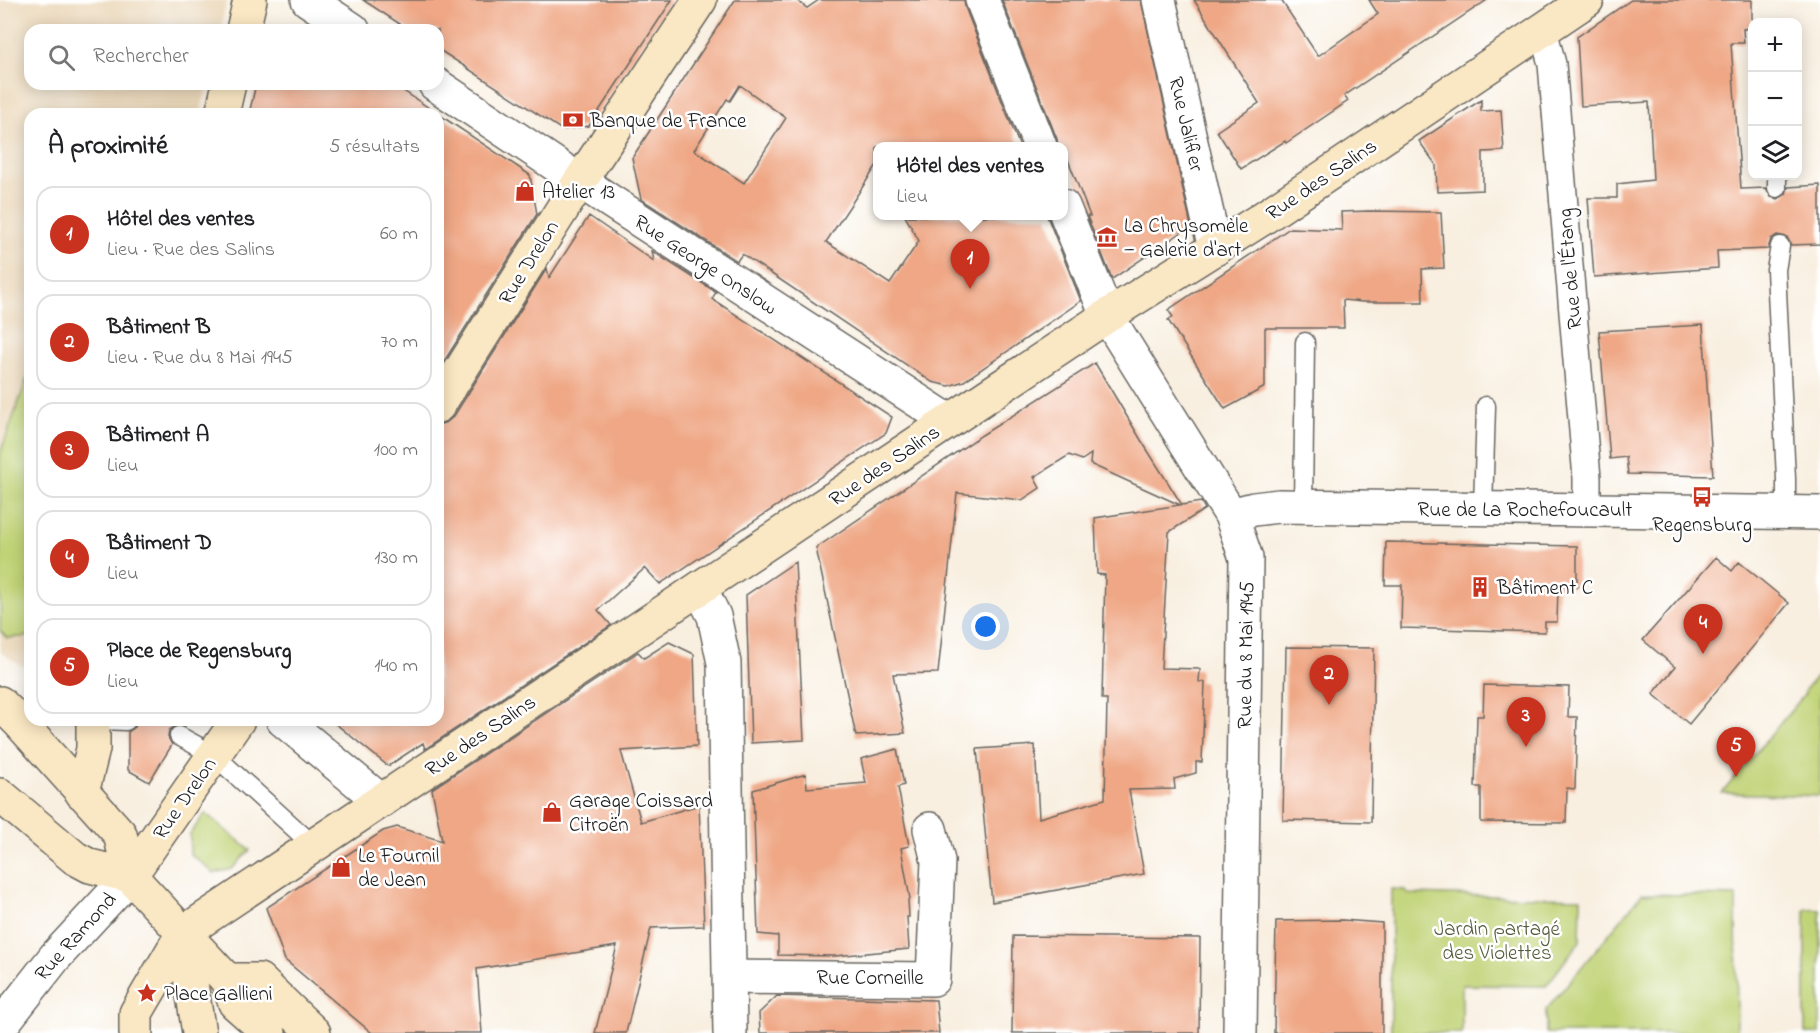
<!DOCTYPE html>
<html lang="fr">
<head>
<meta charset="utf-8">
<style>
  body { margin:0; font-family:"Indie Flower",sans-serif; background:#f6f6f6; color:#202124 }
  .controls { position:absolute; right:18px; top:18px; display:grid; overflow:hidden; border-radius:12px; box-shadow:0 3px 15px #0003 }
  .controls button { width:54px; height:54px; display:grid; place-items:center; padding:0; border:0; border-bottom:2px solid #e0e0e0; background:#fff; color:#202124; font:30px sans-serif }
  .you { position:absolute; left:986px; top:627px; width:21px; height:21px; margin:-15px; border:4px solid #fff; border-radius:50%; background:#1a73e8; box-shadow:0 0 0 9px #1a73e833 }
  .badge { display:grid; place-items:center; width:39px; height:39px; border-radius:50%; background:#c8321e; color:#fff; font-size:20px; font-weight:700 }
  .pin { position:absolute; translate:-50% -50px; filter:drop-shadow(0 2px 3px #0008) }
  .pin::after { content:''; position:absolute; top:32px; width:21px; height:18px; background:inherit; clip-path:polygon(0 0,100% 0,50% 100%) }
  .popup { position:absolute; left:873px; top:142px; width:195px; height:78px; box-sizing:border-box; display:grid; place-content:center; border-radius:12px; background:#fff; filter:drop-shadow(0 2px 4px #0005); font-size:20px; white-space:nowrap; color:#757577 }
  .popup b { font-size:22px; color:#202124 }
  .popup::after { content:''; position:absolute; left:50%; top:100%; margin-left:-12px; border:12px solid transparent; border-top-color:#fff }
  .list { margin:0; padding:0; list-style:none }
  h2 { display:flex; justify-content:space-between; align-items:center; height:78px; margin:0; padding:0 24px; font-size:26px }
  h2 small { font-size:20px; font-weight:400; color:#757577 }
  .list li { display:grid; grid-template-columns:39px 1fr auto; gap:18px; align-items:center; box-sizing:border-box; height:96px; margin:0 12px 12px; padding:0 12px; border:2px solid #e0e0e0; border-radius:18px }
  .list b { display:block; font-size:22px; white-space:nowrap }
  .list p { margin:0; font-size:20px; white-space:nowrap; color:#757577 }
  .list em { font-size:20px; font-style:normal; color:#757577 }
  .icon { flex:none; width:33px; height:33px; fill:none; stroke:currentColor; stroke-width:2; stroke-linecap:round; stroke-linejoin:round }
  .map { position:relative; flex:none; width:1820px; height:1033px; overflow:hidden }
  .search { position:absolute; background:#fff; box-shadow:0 3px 15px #0003; left:24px; top:24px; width:420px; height:66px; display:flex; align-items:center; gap:15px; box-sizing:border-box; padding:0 21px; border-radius:18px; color:#757577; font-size:22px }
  .panel { position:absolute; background:#fff; box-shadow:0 3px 15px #0003; left:24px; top:108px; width:420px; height:618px; border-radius:18px }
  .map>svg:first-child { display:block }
  .built { fill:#ebd8ba }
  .green { fill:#c0d376; stroke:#6e7849; stroke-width:1.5 }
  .building { fill:#efa785; fill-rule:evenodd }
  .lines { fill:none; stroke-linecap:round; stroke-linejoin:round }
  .service-casing { stroke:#696661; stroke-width:21 }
  .pedestrian-casing { stroke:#696661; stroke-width:30 }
  .minor-casing { stroke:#696661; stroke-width:36 }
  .secondary-casing { stroke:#696661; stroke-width:36 }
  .service { stroke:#fff; stroke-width:18 }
  .pedestrian { stroke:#fff; stroke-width:27 }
  .minor { stroke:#fff; stroke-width:33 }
  .secondary { stroke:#fae7c3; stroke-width:33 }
  .labels { text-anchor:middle; stroke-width:5; stroke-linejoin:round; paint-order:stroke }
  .poi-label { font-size:21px; fill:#1c1c1c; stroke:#fff; text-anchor:start }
  .street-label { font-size:21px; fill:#1c1c1c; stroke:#fff }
  .park-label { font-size:21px; fill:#555c3c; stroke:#fff }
</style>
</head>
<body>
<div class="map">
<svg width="1820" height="1033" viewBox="0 0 1820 1033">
  <rect width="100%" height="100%" fill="#fff"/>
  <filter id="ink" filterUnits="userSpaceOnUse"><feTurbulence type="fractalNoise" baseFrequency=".0167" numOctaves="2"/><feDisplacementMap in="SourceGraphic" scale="12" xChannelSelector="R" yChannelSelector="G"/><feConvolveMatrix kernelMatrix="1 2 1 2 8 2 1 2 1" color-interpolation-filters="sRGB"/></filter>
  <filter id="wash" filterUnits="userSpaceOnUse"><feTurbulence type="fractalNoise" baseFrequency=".008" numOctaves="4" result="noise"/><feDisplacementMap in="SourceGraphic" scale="24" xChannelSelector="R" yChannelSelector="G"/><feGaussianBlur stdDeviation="1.35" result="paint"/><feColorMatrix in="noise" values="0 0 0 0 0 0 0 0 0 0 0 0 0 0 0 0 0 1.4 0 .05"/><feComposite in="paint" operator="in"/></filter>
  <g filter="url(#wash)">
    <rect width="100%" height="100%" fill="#f8efe0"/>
    <!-- built -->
    <path class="built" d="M 0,0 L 227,0 L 220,30 L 30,30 L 30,84 L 207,84 L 200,114 L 30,114 L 30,661 L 23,667 L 0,652 Z"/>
    <!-- green -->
    <path class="green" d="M 27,379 L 30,380 L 30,636 L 7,638 L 0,631 L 0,454 Z
      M 1820,672 L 1820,796 L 1722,793 L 1805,694 L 1805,690 Z
      M 205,813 L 250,850 L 232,869 L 214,873 L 190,854 L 190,834 Z
      M 1391,889 L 1405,890 L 1407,894 L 1581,898 L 1580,941 L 1546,986 L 1462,985 L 1462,1033 L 1391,1033 Z
      M 1642,894 L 1736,896 L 1737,1033 L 1546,1033 L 1546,1010 Z
      M 1805,909 L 1820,910 L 1820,1033 L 1805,1033 Z"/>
    <g id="blocks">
      <!-- building -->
      <path class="building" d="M 363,0 L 672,0 L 589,126 L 562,130 L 438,49 L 438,30 L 409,30 Z
        M 735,0 L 796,0 L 807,8 L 819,0 L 964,0 L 965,7 L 1020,147 L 877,147 L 877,165 L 826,242 L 890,284 L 919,241 L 905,216 L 1047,216 L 1081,301 L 964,381 L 949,386 L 932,382 L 742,254 L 737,261 L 641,199 L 632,158 ZM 740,85 L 786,118 L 744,183 L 694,150 L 727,99 L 730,101 Z
        M 1002,0 L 1141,0 L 1191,226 L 1112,279 L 1087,216 L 1090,216 L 1063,147 L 1058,147 L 1057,139 Z
        M 1194,0 L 1281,0 L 1318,56 L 1378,14 L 1369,0 L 1487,0 L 1344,96 L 1348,101 L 1286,143 L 1285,141 L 1241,169 L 1217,131 L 1259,103 Z
        M 1631,0 L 1752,0 L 1752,28 L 1743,29 L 1744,43 L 1731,43 L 1741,189 L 1766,188 L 1771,197 L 1778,199 L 1786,194 L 1788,187 L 1820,185 L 1820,244 L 1791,245 L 1787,237 L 1777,235 L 1771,239 L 1768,249 L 1717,251 L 1718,268 L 1594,277 L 1588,198 L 1617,198 L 1617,184 L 1653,180 L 1649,102 L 1581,106 L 1577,37 Z
        M 256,84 L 393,84 L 438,114 L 249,114 Z
        M 1481,100 L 1481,111 L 1501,110 L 1504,151 L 1483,152 L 1483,190 L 1437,192 L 1436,165 L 1419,141 Z
        M 438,114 L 530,175 L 537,214 L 438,371 Z
        M 1369,211 L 1441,212 L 1444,268 L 1422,269 L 1423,302 L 1363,302 L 1343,300 L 1344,328 L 1265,328 L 1265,387 L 1225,409 L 1168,320 L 1173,317 L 1168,310 L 1290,228 L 1342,230 L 1341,212 Z
        M 589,216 L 654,261 L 652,251 L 716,292 L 712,299 L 892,417 L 886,433 L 660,584 L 645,568 L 598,610 L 611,625 L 425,749 L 423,743 L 388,766 L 331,720 L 438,720 L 438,425 L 447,422 L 454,416 L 547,268 L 549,278 Z
        M 1703,325 L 1713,476 L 1628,474 L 1626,457 L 1610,459 L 1599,331 Z
        M 1095,363 L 1141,440 L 1182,505 L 1201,502 L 1205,509 L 1169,532 L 1161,668 L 1200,669 L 1199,682 L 1205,682 L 1202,762 L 1196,762 L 1196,773 L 1174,779 L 1175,789 L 1129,790 L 1144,874 L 992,902 L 977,749 L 1035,745 L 1039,818 L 1105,799 L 1107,699 L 1102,699 L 1105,575 L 1097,574 L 1095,518 L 1180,505 L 1090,464 L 1091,454 L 1082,460 L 1069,455 L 1034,477 L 1040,488 L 1022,500 L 957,493 L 938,673 L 893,674 L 905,733 L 856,736 L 816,548 L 982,435 Z
        M 1386,542 L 1577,546 L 1577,587 L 1558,587 L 1557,622 L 1545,622 L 1545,632 L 1401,628 L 1402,585 L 1385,585 Z
        M 1716,557 L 1732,571 L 1739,562 L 1789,603 L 1689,724 L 1653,694 L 1675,667 L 1643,640 Z
        M 795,562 L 804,740 L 751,743 L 746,595 Z
        M 669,642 L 694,654 L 697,746 L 621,751 L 641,822 L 699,805 L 704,926 L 651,928 L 626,1033 L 595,1033 L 617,946 L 477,969 L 482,1033 L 372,1033 L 285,960 L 266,908 L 383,831 L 397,827 L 442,841 L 432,789 L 638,652 L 644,658 Z
        M 1286,647 L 1374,648 L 1371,822 L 1283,820 Z
        M 1484,685 L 1569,687 L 1568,717 L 1577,717 L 1575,789 L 1567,788 L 1566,823 L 1481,822 L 1481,787 L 1475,787 L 1477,716 L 1483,716 Z
        M 137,720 L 189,720 L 185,726 L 178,725 L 169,730 L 168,737 L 172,745 L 149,782 L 128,770 L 128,732 L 135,727 Z
        M 897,749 L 904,785 L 898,787 L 909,846 L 901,848 L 910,899 L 908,900 L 909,917 L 907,917 L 909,949 L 835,956 L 778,955 L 778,936 L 758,934 L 753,790 L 806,774 L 807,788 L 866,783 L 861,759 Z
        M 1342,920 L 1382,923 L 1382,1033 L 1274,1033 L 1276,921 Z
        M 1013,936 L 1200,938 L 1199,1033 L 1012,1033 Z
        M 777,996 L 936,1000 L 939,1033 L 760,1033 L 759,1013 Z"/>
    </g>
  </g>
  <g filter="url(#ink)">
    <use href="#blocks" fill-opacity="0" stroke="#696661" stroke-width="1.5"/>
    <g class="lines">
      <!-- service casing -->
      <g class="service-casing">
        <path id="service" d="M 1777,176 L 1777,188
          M 1780,246 L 1776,270 L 1786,479 L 1786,513
          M 1303,507 L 1305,342
          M 1483,509 L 1486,406
          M 100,720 L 126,721
          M 179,736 L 214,755 L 314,846"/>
      </g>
      <!-- pedestrian casing -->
      <g class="pedestrian-casing">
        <path id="pedestrian" d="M 1543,30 L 1552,64 L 1587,478 L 1587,510"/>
      </g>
      <!-- minor casing -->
      <g class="minor-casing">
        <path id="minor" d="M 308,0 L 353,30
          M 982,0 L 1040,146
          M 1159,0 L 1215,249
          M 435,84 L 610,201 L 949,421
          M 1063,206 L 1107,316 L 1231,515 L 1246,558 L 1240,1033
          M 1231,515 L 1254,509 L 1279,506 L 1820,513
          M 700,588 L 714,616 L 724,663 L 730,1033
          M 283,720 L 381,801
          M 729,977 L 933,979 L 938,861 L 930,829
          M 0,1027 L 55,957 L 130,876"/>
      </g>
      <!-- secondary casing -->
      <g class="secondary-casing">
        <path id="secondary" d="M 243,30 L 250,0
          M 222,114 L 229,84
          M 438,406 L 580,181 L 700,0
          M 0,703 L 18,721 L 120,834 L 130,876 L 227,980 L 235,1003 L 269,1033
          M 82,793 L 93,749 L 93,720
          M 0,795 L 75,858 L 90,866 L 130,876
          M 130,876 L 238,720
          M 183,933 L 199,1033
          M 227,980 L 259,980 L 314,1033
          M 136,1033 L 136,1013 L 183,933 L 1107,316 L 1260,220 L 1587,0"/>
      </g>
      <!-- service -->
      <use href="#service" class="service"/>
      <!-- pedestrian -->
      <use href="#pedestrian" class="pedestrian"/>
      <!-- minor -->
      <use href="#minor" class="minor"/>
      <!-- secondary -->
      <use href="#secondary" class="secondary"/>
    </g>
  </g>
  <!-- icons -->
  <defs>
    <g id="bank-bare" transform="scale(1.62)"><path d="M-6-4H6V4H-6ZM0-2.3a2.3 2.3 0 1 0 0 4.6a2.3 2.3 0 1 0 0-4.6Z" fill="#c8321e" stroke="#fff" stroke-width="2.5" paint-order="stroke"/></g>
    <g id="shop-bare" transform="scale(1.62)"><path d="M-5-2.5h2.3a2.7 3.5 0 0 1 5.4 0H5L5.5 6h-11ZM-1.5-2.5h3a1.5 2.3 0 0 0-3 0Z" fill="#c8321e" stroke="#fff" stroke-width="2.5" paint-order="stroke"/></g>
    <g id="museum-bare" transform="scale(1.62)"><path d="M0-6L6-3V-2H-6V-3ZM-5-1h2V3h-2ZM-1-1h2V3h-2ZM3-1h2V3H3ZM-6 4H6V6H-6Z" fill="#c8321e" stroke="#fff" stroke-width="2.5" paint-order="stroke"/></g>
    <g id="bus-bare" transform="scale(1.62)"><path d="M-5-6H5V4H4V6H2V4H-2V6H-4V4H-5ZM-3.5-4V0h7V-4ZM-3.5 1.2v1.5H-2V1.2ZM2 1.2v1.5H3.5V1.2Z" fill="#c8321e" stroke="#fff" stroke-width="2.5" paint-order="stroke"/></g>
    <g id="building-bare" transform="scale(1.62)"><path d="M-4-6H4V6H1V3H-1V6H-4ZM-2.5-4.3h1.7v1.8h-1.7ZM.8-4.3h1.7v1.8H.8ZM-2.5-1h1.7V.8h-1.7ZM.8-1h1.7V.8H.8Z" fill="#c8321e" stroke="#fff" stroke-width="2.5" paint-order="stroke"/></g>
    <g id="sight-bare" transform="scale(1.62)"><path d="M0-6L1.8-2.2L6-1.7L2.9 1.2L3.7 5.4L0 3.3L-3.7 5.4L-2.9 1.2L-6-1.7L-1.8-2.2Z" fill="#c8321e" stroke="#fff" stroke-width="2.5" paint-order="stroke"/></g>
  </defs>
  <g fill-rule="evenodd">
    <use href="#bank-bare" x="573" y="120"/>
    <use href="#shop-bare" x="525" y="191"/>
    <use href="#museum-bare" x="1107" y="237"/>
    <use href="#bus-bare" x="1702" y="497"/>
    <use href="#building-bare" x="1480" y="587"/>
    <use href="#shop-bare" x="552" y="812"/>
    <use href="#shop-bare" x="341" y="867"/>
    <use href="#sight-bare" x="147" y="993"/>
  </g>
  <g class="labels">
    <!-- poi labels -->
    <g class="poi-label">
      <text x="590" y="127">Banque de France</text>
      <text x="542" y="198">Atelier 13</text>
      <text x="1124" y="232">La Chrysomèle<tspan x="1124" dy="24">— Galerie d'art</tspan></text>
      <text x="1702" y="531" text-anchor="middle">Regensburg</text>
      <text x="1497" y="594">Bâtiment C</text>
      <text x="569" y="807">Garage Coissard<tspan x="569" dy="24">Citroën</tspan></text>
      <text x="358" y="862">Le Fournil<tspan x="358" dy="24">de Jean</tspan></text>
      <text x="164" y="1000">Place Gallieni</text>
    </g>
    <!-- street labels -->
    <g class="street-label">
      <text transform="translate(1187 124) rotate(77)" y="7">Rue Jalifier</text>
      <text transform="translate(1321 179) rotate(-34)" y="7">Rue des Salins</text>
      <text transform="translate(528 262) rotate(-58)" y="7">Rue Drelon</text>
      <text transform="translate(706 264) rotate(33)" y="7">Rue George Onslow</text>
      <text transform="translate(1569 269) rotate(-95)" y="7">Rue de l'Étang</text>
      <text transform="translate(884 465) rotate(-34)" y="7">Rue des Salins</text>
      <text x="1525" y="516">Rue de La Rochefoucault</text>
      <text transform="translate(1245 655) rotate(-89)" y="7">Rue du 8 Mai 1945</text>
      <text transform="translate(480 735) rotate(-34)" y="7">Rue des Salins</text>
      <text transform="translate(184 798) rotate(-55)" y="7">Rue Drelon</text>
      <text transform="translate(75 936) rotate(-48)" y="7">Rue Ramond</text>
      <text x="870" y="984">Rue Corneille</text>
    </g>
    <!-- park labels -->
    <g class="park-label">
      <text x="1497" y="935">Jardin partagé<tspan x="1497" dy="24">des Violettes</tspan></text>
    </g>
  </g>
</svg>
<div class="controls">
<button>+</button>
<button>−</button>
<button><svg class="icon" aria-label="layers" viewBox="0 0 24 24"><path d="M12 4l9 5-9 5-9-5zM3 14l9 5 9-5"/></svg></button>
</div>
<div class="you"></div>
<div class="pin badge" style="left:970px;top:289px">1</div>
<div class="popup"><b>Hôtel des ventes</b>Lieu</div>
<div class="pin badge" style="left:1329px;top:705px">2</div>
<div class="pin badge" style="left:1526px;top:747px">3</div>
<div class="pin badge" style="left:1703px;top:654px">4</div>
<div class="pin badge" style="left:1736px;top:777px">5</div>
<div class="search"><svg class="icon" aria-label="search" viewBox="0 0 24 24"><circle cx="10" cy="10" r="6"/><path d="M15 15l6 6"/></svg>Rechercher</div>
<section class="panel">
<h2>À proximité<small>5 résultats</small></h2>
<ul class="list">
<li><span class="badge">1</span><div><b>Hôtel des ventes</b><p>Lieu · Rue des Salins</p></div><em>60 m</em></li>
<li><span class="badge">2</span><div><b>Bâtiment B</b><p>Lieu · Rue du 8 Mai 1945</p></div><em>70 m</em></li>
<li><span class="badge">3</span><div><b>Bâtiment A</b><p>Lieu</p></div><em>100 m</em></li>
<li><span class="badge">4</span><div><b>Bâtiment D</b><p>Lieu</p></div><em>130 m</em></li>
<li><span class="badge">5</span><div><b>Place de Regensburg</b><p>Lieu</p></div><em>140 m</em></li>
</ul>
</section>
</div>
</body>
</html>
